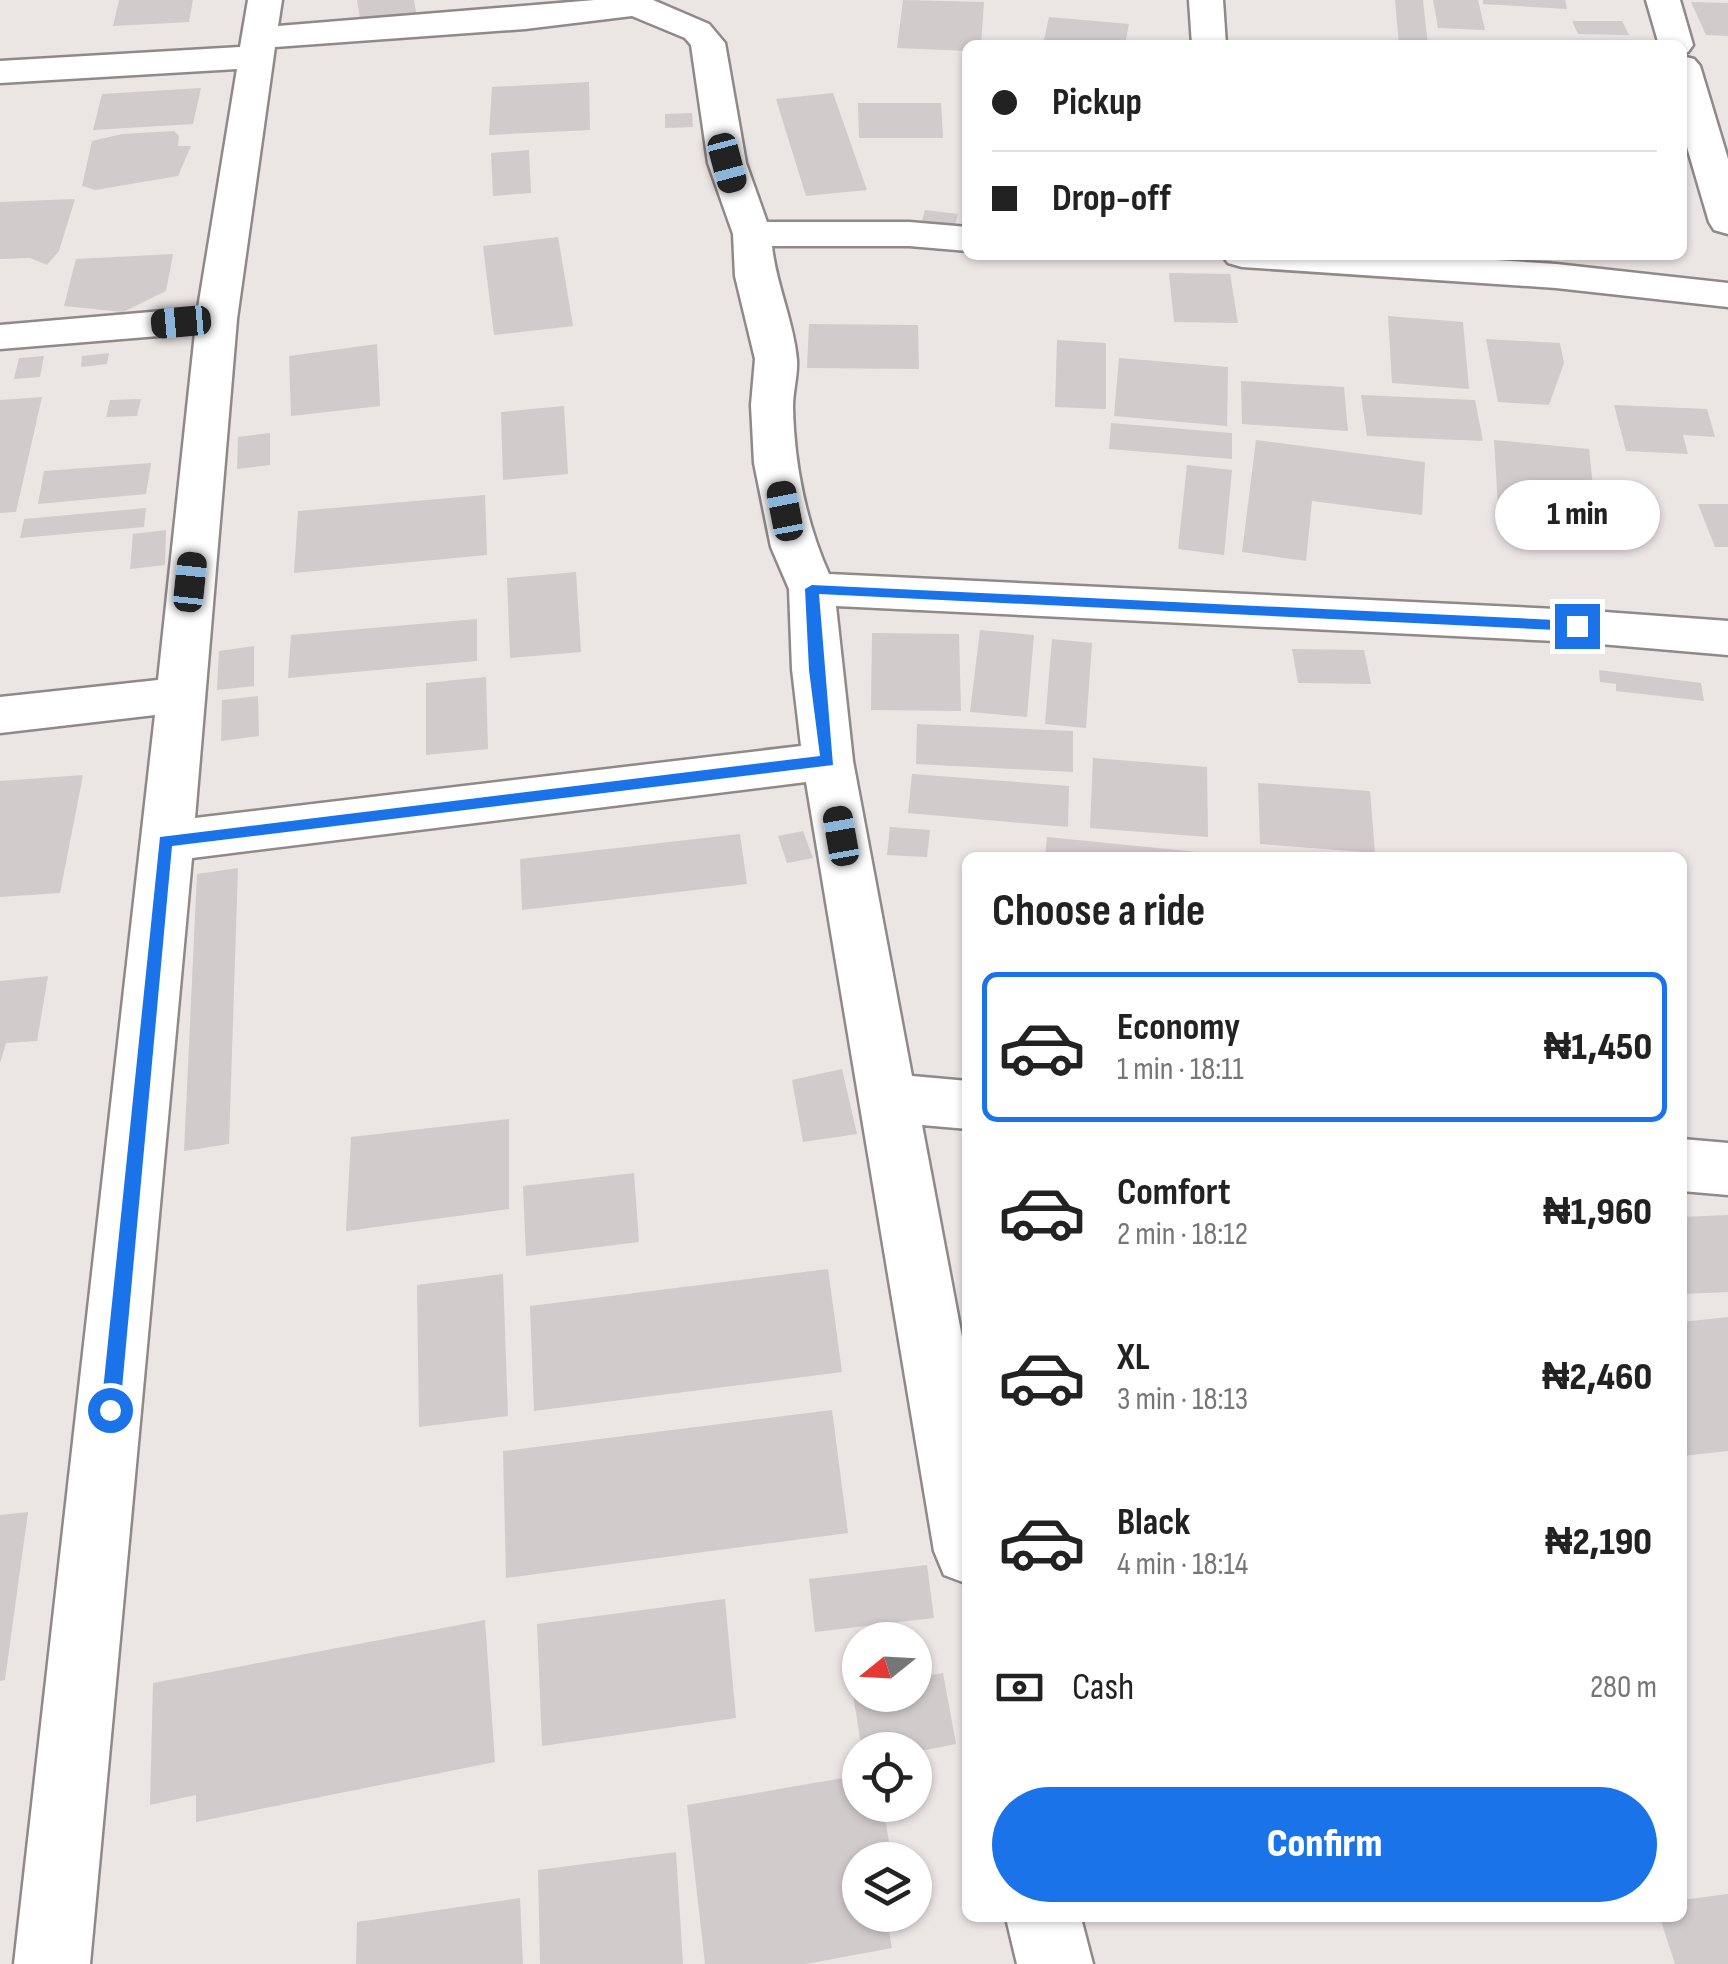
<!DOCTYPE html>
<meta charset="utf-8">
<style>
:root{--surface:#fff;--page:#f2f2f2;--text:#222;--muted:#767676;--line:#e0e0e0;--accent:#1a73e8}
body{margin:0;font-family:"Sofia Sans Condensed",sans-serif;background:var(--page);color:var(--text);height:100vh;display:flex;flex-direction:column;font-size:38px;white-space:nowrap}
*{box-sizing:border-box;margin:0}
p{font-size:32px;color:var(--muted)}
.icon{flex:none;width:55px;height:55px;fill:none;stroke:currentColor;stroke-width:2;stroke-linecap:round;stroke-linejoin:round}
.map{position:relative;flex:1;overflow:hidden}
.side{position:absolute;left:962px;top:852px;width:725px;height:1070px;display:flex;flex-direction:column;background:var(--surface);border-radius:15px;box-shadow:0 2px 8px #0004}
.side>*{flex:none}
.banner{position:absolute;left:962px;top:40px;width:725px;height:220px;border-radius:15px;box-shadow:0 2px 8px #0004;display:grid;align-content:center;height:220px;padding:0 30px;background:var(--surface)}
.needle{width:65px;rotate:252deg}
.controls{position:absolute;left:842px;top:1622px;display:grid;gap:20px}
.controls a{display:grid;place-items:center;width:90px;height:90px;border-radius:50%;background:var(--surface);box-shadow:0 2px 8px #0004;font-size:50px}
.end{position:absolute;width:45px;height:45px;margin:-22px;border:12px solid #1a73e8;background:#fff;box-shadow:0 0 0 5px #fff}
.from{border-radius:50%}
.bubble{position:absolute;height:70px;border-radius:35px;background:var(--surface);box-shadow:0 2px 8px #0004;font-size:32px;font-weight:800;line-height:70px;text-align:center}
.car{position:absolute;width:30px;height:60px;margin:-30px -15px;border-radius:12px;box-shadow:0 0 8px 2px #0007;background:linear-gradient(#222 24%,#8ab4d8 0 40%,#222 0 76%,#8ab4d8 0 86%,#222 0)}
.banner b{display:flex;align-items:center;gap:35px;height:95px;font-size:38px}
.banner b+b{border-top:2px solid var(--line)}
.banner i{width:25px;height:25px;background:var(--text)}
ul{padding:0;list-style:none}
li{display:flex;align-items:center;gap:30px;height:150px;margin:0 20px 15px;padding:0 10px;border:5px solid transparent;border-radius:15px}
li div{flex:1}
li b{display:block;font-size:38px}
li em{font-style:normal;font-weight:800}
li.active{border-color:var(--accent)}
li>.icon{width:90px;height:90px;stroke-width:1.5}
h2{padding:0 30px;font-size:45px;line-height:120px}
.pay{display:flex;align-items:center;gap:25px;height:110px;padding:0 30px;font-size:38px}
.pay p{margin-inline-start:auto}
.primary-button{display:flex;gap:20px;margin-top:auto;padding:20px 30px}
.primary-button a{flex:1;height:115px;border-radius:60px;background:var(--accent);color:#fff;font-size:40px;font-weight:800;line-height:115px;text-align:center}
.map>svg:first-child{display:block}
</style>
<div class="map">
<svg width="1728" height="1964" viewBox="0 0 1728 1964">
<rect width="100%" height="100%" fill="#ebe5e4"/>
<!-- building -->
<g fill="#d1cbcc">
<path d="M119 0H193L189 22 113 26Z"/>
<path d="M357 0H414L417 17 361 24Z"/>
<path d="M903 0 984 2 981 45H968V51L897 48Z"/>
<path d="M1395 0H1423L1428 45H1399Z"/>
<path d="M1433 0H1478L1485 30 1438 28Z"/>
<path d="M1483 0H1565L1567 9 1483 4Z"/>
<path d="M1691 2 1728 3V36L1706 35Z"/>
<path d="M1049 17 1129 24 1125 45H1043Z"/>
<path d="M1572 21H1622L1629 35 1578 34Z"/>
<path d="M589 82 590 130 489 135 492 87Z"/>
<path d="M201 88 193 124 93 130 102 94Z"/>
<path d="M833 93 867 190 806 196 776 99Z"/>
<path d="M858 103H941L943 138H859Z"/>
<path d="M692 113 693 127 665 128V114Z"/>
<path d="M174 131 179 136 178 146H191L178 176 95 190 82 186 92 141 122 134Z"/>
<path d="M529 150 531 193 493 196 491 153Z"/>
<path d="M75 199 59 251 47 265 30 258 0 259V202Z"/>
<path d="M925 210 958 214 953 232 920 228Z"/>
<path d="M558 237 573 326 494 335 483 246Z"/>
<path d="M173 254 166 291 123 312 64 306 76 259Z"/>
<path d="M1464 255H1551L1553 268 1465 262Z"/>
<path d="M1169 273 1230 274 1238 323 1174 322Z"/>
<path d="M1388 316 1463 322 1469 389 1392 383Z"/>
<path d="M809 324 918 325 919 369 807 368Z"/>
<path d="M1486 339 1560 343 1564 363 1549 405 1498 402Z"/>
<path d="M1057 340 1106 343V409L1055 407Z"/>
<path d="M377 344 380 406 291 416 289 356Z"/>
<path d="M109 353 107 364 81 367 82 356Z"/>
<path d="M44 356 40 377 14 379 19 358Z"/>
<path d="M1119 358 1228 367 1227 426 1114 416Z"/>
<path d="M1241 381 1344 387 1348 431 1242 424Z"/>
<path d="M1361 395 1475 400 1483 441 1367 436Z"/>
<path d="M42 397 16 512 0 513V400Z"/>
<path d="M141 399 137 416 106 417 110 400Z"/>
<path d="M1614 405 1707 409 1715 437 1683 435 1688 454 1626 451Z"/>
<path d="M564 406 568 474 503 480 501 412Z"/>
<path d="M1111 423 1232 433V459L1109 449Z"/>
<path d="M270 433V465L237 469 238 437Z"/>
<path d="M1256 440 1425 462 1422 515 1312 501 1306 561 1242 552Z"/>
<path d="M1494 440 1589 449 1595 505 1585 515 1498 506Z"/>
<path d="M151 463 146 494 38 504 44 471Z"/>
<path d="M1187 465 1232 470 1224 555 1178 549Z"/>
<path d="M485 495 487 555 294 573 298 511Z"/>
<path d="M1698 504H1728V547H1715Z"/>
<path d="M146 508 144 527 20 538 24 519Z"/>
<path d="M166 530 165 565 130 569 133 534Z"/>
<path d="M576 572 581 652 510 658 507 578Z"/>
<path d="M477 619V661L288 678 291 635Z"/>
<path d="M980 630 1034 635 1027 717 970 712Z"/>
<path d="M872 633 959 634 961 711 871 710Z"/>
<path d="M1052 639 1092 643 1086 728 1045 724Z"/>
<path d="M254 646V686L217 690 219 651Z"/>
<path d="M1292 649 1364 650 1371 684 1298 683Z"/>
<path d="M1599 670 1701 683 1704 701 1616 691V684L1600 682Z"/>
<path d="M486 677 488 749 426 755V683Z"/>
<path d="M258 696 259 736 221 741 222 700Z"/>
<path d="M917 724 1073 731V772L916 764Z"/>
<path d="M1093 758 1207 767 1208 837 1090 828Z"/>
<path d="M912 774 1069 786 1068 827 908 813Z"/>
<path d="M83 775 60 893 0 897V781Z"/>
<path d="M1258 783 1370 791 1375 853 1260 844Z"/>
<path d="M890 827 930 830 927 857 887 855Z"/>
<path d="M803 831 813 858 787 863 778 836Z"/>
<path d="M740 834 747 884 522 910 520 859Z"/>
<path d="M1047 837 1197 852V858H1045Z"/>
<path d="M238 868 229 1144 184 1151 197 874Z"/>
<path d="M48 976 37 1041 6 1043 0 1063V981Z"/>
<path d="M842 1069 857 1134 803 1142 792 1080Z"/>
<path d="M509 1119V1209L346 1231 351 1137Z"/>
<path d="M634 1173 639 1242 526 1256 523 1186Z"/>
<path d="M1728 1215V1292L1682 1294V1217Z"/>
<path d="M828 1269 842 1372 534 1411 530 1306Z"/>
<path d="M503 1274 508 1416 419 1427 417 1285Z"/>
<path d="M1728 1317V1451L1682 1456V1322Z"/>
<path d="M832 1410 848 1533 506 1578 503 1451Z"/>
<path d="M28 1512 5 1680 0 1681V1515Z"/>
<path d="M927 1565 934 1618 815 1632 809 1579Z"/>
<path d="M725 1599 736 1718 542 1746 537 1624Z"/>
<path d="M485 1620 495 1762 196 1822V1795L150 1805 153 1683Z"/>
<path d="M943 1673 956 1744 915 1752 862 1750 852 1689 860 1688V1695H915V1678Z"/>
<path d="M860 1775V1805H883L892 1860H860V1915H886L892 1948 806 1964H705L687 1805Z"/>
<path d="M676 1852 683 1964H540L538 1870Z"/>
<path d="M1728 1894V1964H1675L1660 1918H1682V1900Z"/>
<path d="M520 1898 523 1964H356L357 1922Z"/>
</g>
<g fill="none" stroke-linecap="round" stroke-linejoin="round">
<!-- street casing -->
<g stroke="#8f8988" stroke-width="5">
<g id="street">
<path d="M248 0H282L278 26 595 0H653L709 24 725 43 746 163 767 222H909L968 227V251L909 246H772C776 285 794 322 797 360 798 375 793 391 793 407 794 463 806 523 829 574L1577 610 1728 621V655L1577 642 836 606 853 761 912 1076 968 1081V1129L922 1125 968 1369V1584L944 1575 934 1551 806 782 192 858 90 1964H14L155 715 0 733V697L158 680 195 333 0 349V325L198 308 237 69 0 83V61L240 47ZM632 16 685 38 691 45 708 163 733 234 735 276 755 359 751 405 754 463 771 547 789 589 792 669 801 746 195 818 237 319 275 47 525 29Z"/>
<path d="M1189 0H1223L1226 45H1192Z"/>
<path d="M1646 0H1680L1693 45 1688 52 1682 54V45H1659Z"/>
<path d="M1682 56 1694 59 1700 66 1728 159V234L1714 230 1709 222 1682 130Z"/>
<path d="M1222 255H1420L1556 264 1728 283V307L1556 288 1242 267 1228 263Z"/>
<path d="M1682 1139 1728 1143V1195L1682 1191Z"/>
<path d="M1006 1918H1081L1093 1964H1017Z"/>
</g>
</g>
<!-- street -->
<use href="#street" fill="#fff" fill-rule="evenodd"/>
</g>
<!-- route -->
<path fill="#1a73e8" d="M812 585 1577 621 1584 626 1577 631 819 594 833 765 172 846 120 1410 117 1417H104L101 1410 160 837 820 756 809 670 805 589Z"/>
</svg>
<div class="controls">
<a><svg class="needle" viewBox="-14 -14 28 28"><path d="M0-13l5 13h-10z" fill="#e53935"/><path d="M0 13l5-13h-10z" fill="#767676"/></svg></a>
<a><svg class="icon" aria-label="locate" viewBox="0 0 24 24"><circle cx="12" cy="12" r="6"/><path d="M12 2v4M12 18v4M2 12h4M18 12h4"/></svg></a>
<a><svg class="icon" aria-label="layers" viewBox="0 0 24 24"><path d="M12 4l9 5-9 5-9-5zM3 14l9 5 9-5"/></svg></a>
</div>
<i class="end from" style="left:110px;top:1410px"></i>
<i class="end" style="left:1577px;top:626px"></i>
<div class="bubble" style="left:1495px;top:480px;width:165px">1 min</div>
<i class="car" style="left:727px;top:163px;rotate:165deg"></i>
<i class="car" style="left:181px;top:322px;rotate:265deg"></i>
<i class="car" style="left:785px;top:511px;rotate:349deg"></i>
<i class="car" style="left:190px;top:582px;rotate:6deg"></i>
<i class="car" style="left:841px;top:836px;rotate:350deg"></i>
<div class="banner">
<b><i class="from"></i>Pickup</b>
<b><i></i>Drop-off</b>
</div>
<section class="side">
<h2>Choose a ride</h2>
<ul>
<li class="active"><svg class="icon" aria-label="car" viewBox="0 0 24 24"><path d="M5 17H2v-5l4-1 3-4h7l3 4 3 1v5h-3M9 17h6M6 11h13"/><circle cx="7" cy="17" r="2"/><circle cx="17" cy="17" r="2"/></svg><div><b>Economy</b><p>1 min · 18:11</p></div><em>₦1,450</em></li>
<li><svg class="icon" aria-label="car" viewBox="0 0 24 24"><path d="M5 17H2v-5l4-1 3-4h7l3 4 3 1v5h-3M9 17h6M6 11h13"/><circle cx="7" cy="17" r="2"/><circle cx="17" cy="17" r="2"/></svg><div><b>Comfort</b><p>2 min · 18:12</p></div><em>₦1,960</em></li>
<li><svg class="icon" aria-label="car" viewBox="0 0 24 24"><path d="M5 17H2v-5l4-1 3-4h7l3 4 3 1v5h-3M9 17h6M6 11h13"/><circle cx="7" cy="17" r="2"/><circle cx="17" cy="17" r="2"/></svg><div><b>XL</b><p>3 min · 18:13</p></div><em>₦2,460</em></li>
<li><svg class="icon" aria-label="car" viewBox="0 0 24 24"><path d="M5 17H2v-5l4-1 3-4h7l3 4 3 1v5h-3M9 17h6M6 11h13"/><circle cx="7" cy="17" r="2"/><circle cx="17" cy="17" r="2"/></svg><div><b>Black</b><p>4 min · 18:14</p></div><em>₦2,190</em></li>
</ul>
<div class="pay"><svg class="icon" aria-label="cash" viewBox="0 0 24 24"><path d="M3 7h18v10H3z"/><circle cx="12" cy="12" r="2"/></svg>Cash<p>280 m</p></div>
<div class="primary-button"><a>Confirm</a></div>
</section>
</div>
